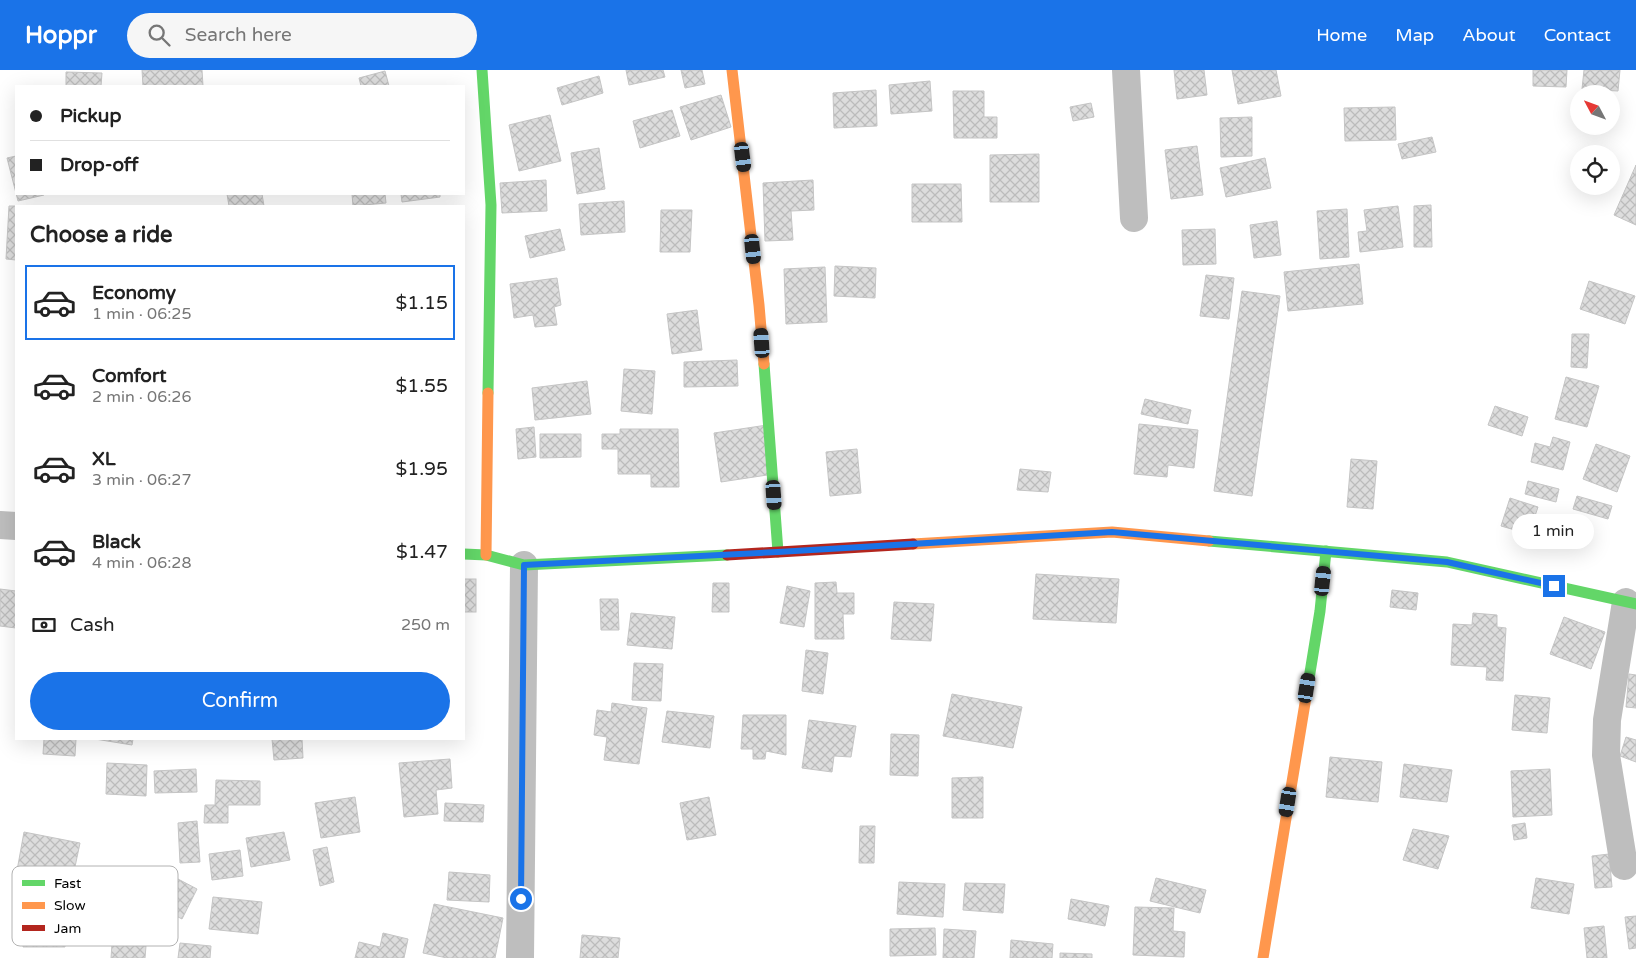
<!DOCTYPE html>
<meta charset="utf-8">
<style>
:root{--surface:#fff;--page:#f6f6f6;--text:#222;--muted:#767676;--line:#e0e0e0;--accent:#1a73e8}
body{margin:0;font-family:"Varela Round",sans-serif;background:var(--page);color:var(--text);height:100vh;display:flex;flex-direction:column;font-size:19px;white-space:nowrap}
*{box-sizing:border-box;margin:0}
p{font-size:16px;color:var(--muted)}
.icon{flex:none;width:28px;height:28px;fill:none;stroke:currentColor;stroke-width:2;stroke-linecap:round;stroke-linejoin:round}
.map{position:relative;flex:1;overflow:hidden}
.panel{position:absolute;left:15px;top:135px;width:450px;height:535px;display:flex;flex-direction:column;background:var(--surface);border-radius:0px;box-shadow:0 5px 20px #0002}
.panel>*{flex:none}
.hud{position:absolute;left:15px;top:15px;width:450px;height:110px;border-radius:0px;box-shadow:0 5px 20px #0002;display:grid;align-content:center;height:110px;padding:0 15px;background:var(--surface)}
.needle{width:32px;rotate:311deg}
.tools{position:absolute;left:1570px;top:15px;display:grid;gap:10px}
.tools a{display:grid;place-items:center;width:50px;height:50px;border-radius:50%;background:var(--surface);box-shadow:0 5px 20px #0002;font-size:25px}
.end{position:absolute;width:22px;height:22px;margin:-11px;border:6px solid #1a73e8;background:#fff;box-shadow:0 0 0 2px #fff}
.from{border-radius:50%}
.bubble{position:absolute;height:35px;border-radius:18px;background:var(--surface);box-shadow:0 5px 20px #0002;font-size:16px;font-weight:600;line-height:35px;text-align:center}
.car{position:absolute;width:15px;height:30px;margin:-15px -8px;border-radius:6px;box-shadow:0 0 4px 1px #0007;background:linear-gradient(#222 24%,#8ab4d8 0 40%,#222 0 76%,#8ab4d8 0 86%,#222 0)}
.hud b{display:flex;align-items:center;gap:18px;height:48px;font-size:19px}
.hud b+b{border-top:1px solid var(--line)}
.hud i{width:12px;height:12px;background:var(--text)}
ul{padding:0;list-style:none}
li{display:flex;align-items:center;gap:15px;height:75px;margin:0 10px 8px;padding:0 5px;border:2px solid transparent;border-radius:0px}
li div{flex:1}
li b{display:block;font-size:19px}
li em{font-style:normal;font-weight:600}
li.current{border-color:var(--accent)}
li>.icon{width:45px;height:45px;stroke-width:1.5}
h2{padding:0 15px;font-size:22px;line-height:60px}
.pay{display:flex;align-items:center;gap:12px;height:55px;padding:0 15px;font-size:19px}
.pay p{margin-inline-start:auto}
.cta{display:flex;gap:10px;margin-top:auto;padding:10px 15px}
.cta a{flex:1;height:58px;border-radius:30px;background:var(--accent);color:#fff;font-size:20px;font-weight:600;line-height:58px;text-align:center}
header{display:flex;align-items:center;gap:30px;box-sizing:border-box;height:70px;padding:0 25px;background:var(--accent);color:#fff}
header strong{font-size:24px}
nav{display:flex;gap:28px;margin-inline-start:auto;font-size:18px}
.search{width:350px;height:45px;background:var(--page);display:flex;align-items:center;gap:12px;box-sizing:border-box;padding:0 18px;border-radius:28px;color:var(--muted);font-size:19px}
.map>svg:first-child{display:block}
</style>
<header>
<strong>Hoppr</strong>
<div class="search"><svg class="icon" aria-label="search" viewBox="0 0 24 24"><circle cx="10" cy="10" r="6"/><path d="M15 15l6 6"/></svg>Search here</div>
<nav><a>Home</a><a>Map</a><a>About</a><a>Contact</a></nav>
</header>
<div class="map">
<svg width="1636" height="888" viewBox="0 0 1636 888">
<defs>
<pattern id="building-cross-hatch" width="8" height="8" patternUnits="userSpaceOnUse" patternTransform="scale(1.25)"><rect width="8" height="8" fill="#ddd"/><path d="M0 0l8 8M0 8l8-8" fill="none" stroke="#bcbcbc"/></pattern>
</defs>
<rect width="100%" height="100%" fill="#fff"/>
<!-- building -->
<g fill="url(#building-cross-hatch)" stroke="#c5c5c5">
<path d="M142 0H202L203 16H143Z"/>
<path d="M626 0H663L665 7 629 15Z"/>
<path d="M681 0H702L705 14 685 18Z"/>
<path d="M1174 0H1204L1207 25 1177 29Z"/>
<path d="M1232 0H1276L1281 26 1238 34Z"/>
<path d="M1533 0H1567L1566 17 1533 16Z"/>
<path d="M1584 0H1620L1618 21 1582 19Z"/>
<path d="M385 1 389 16H361L359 8Z"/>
<path d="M66 2 102 3 101 16H66Z"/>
<path d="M599 6 603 23 562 35 557 18Z"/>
<path d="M930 11 932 41 891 44 889 15Z"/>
<path d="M876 20 877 56 834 58 833 23Z"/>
<path d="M953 21H984V47H997V68H954Z"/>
<path d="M721 25 731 57 691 70 680 37Z"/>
<path d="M1091 33 1094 47 1073 51 1070 37Z"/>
<path d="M1395 37 1396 70 1345 71 1344 38Z"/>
<path d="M672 40 680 66 640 78 633 51Z"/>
<path d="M550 45 561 91 519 101 509 55Z"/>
<path d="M1252 47V86L1221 87 1220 48Z"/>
<path d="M1432 67 1436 82 1402 89 1398 74Z"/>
<path d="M1197 76 1203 125 1171 129 1165 80Z"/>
<path d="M599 78 605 119 577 124 571 83Z"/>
<path d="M1039 84V132H990V85Z"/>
<path d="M16 86V124H44V125L18 131 7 88Z"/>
<path d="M1265 88 1271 118 1226 127 1220 98Z"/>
<path d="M1636 95V155L1614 145Z"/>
<path d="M546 110 547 141 502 143 500 113Z"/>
<path d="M813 110 814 140 791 141 793 170 765 171 763 113Z"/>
<path d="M912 114H961L962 152H912Z"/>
<path d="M227 124H262L264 136H229Z"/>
<path d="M352 124H385L386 133 353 136Z"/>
<path d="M401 124H440V127L402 132Z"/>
<path d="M624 131 625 162 581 165 579 134Z"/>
<path d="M1431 135 1432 177H1414V136Z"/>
<path d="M9 136H16V190L6 189Z"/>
<path d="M1398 136 1403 177 1360 182 1358 162 1367 161 1364 140Z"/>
<path d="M1347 139 1349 187 1320 189 1317 141Z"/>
<path d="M661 140H692L690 182H660Z"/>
<path d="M1277 151 1281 185 1254 188 1250 155Z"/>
<path d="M560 159 565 180 530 188 525 166Z"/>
<path d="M1215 159 1216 194 1183 195 1182 160Z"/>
<path d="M1359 194 1363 234 1288 241 1284 202Z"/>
<path d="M835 196 876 198 875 228 834 226Z"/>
<path d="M825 197 827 252 786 254 784 199Z"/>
<path d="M1206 205 1234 208 1229 249 1200 246Z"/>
<path d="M557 208 561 235 554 237 557 255 535 257 533 245 514 248 510 214Z"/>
<path d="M1589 211 1635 226 1625 254 1580 239Z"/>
<path d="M1242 221 1280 226 1252 426 1214 421Z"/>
<path d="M697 240 702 280 672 284 667 244Z"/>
<path d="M1572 264H1589L1587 298 1571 297Z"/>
<path d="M737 290 738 316 684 317V292Z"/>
<path d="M624 299 655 301 652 344 621 341Z"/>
<path d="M1566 307 1599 316 1587 357 1555 349Z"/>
<path d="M587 311 591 344 535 350 532 318Z"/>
<path d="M1145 329 1191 340 1188 354 1141 344Z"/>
<path d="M1495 336 1528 347 1522 366 1488 355Z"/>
<path d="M1139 354 1198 360 1194 398 1168 395 1167 407 1134 404Z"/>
<path d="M767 355 774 404 721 412 714 363Z"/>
<path d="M534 357 536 387 518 389 516 359Z"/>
<path d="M620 359H678L679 417H651V404H618V379H602V364H620Z"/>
<path d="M540 364H581V387L540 388Z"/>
<path d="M1553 367 1570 372 1563 400 1531 392 1535 373 1550 377Z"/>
<path d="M1596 374 1630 386 1617 422 1583 409Z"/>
<path d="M857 379 861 423 830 426 826 382Z"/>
<path d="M1351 389 1377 391 1373 439 1347 437Z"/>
<path d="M1020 399 1051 402 1048 422 1017 420Z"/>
<path d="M1528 411 1559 419 1556 432 1525 424Z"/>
<path d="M1577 426 1612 436 1608 449 1573 439Z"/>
<path d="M1510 428 1538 437 1529 464 1501 456Z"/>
<path d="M1036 504 1119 509 1116 553 1033 549Z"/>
<rect x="464" y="509" width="12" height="33"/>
<path d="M836 512 837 523H854V544H843L844 569H815V513Z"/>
<path d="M713 513H729V542H712Z"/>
<path d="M787 516 810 521 804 557 780 553Z"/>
<path d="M0 519 16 521V558L0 556Z"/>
<path d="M1392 520 1418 523 1416 540 1390 537Z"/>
<path d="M600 529H618L619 560H601Z"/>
<path d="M894 532 934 534 931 571 891 569Z"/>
<path d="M631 543 675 547 672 579 627 575Z"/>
<path d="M1473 543 1497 545V557L1506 558 1503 611 1486 610 1487 597 1451 595 1453 554 1472 555Z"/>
<path d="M1564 547 1605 562 1591 599 1550 584Z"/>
<path d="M806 580 828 583 823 624 802 621Z"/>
<path d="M634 593 663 594 661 631 632 630Z"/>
<path d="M1629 604 1636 605V638L1626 637Z"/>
<path d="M952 624 1022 637 1013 678 943 666Z"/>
<path d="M1515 625 1550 628 1547 663 1512 660Z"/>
<path d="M612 633 647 638 639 694 604 690 607 667 594 665 597 640 611 642Z"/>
<path d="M667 641 714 646 710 678 662 672Z"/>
<path d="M743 645H786V685L766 681 765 689H753V679H741Z"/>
<path d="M809 650 856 656 851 687 834 686 832 702 802 698Z"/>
<path d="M891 664 919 665 918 706 890 705Z"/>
<path d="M1626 667 1636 670V692L1620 686Z"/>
<path d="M44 669H76L75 686 43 684Z"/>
<path d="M95 669H133L132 675Z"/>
<path d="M272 669H302L303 688 274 690Z"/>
<path d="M1330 687 1382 692 1378 732 1326 727Z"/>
<path d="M450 689 452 718 436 720 438 744 404 747 399 693Z"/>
<path d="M107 693 147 695 146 726 106 724Z"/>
<path d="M1404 694 1452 700 1447 732 1400 727Z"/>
<path d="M196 699 197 722 155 723 154 701Z"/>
<path d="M1550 699 1552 745 1513 747 1511 701Z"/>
<path d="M983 707V748H952V708Z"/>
<path d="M216 710 260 711V735H228V753H204L205 735H215Z"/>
<path d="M355 727 360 762 321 768 315 733Z"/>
<path d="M709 727 716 765 687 770 680 733Z"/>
<path d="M445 733 484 735 483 752 444 751Z"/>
<path d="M197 751 200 792 180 793 178 753Z"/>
<path d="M1525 753 1527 768 1514 770 1512 755Z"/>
<path d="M860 756H875L874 793H859Z"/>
<path d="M1413 759 1449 766 1438 799 1403 790Z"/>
<path d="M24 762 80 773 71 816 16 806Z"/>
<path d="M284 762 290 790 251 797 246 768Z"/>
<path d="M327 777 334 812 320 816 313 780Z"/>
<path d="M240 780 243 806 212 810 209 784Z"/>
<path d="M1609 784 1612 817 1595 818 1592 786Z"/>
<path d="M449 802 490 805 489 832 447 830Z"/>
<path d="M1156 808 1206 820 1200 843 1150 831Z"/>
<path d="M1536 808 1574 814 1569 844 1531 838Z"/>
<path d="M178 809 197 819 182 849 163 839Z"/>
<path d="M899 812 945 814 943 847 897 844Z"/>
<path d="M965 813 1005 814 1003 843 963 840Z"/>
<path d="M213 827 262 832 258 864 209 859Z"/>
<path d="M25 829H65V877H23Z"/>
<path d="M1071 829 1109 836 1105 856 1068 849Z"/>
<path d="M434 834 503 848 495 888H447L423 883Z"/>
<path d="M1135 837 1174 838 1173 861 1185 862 1184 887 1133 885Z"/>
<path d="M1636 846V878L1629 879 1625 847Z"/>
<path d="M1604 856 1607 888H1587L1584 858Z"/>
<path d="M935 858 936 885 890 886V859Z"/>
<path d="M944 859 976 861 974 888H943Z"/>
<path d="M383 863 408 869 404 888H355L359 872 380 877Z"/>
<path d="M582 865 620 868 618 888H580Z"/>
<path d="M1011 870 1053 874 1052 888H1010Z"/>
<path d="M180 873 211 876 210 888H178Z"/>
<path d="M112 874 146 876 145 888H111Z"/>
<path d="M1060 883 1092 884V888H1060Z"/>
</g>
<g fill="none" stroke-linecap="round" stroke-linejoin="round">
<!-- street -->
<g stroke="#bebebe" stroke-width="28">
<path d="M1126 0 1134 148"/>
<path d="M0 455 16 456"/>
<path d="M1624 796 1606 685 1607 650 1626 532"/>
<path d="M520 888 524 495"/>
</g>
<!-- fast -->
<g stroke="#63d668" stroke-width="11">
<path d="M482 0 491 135 488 323"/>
<path d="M764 294 778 482"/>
<path d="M1209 471 1447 492 1636 534"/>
<path d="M464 484 486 485 524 495 727 485"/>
<path d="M1307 621 1320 541 1326 481"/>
</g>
<!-- slow -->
<g stroke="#ff974d" stroke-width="11">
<path d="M732 0 759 235 764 294"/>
<path d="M913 474 1112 462 1209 471"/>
<path d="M486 485 488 323"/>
<path d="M1263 888 1307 621"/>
</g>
<!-- jam -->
<path stroke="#b3261e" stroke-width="11" d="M727 485 913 474"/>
</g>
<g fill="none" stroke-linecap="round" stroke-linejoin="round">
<!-- route -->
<path stroke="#1a73e8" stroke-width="6" d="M521 829 524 495 778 482 1112 462 1447 492 1554 516"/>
</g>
<!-- legend -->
<rect x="12" y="796" width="166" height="80" rx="8" fill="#fff" stroke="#b2b2b2" stroke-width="1"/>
<rect x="22" y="810" width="23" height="6" fill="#63d668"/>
<rect x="22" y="832" width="23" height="7" fill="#ff974d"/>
<rect x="22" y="855" width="23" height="6" fill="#b3261e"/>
<g font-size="14" fill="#000">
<text x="54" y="818">Fast</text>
<text x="54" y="840">Slow</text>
<text x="54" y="863">Jam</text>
</g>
</svg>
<div class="tools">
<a><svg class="needle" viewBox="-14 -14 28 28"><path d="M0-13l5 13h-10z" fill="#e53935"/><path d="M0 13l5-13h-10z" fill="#767676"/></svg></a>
<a><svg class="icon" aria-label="locate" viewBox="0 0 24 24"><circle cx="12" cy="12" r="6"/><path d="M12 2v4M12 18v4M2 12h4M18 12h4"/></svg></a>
</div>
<i class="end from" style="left:521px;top:829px"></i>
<i class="end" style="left:1554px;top:516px"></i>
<div class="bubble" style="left:1512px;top:444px;width:82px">1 min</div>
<i class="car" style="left:743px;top:87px;rotate:173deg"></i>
<i class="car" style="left:753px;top:179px;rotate:174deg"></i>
<i class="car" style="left:762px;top:273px;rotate:356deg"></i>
<i class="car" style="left:774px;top:425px;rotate:176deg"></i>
<i class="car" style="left:1323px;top:511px;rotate:6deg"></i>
<i class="car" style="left:1307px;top:618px;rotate:9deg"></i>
<i class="car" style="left:1288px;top:732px;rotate:189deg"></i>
<div class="hud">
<b><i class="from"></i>Pickup</b>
<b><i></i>Drop-off</b>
</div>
<section class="panel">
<h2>Choose a ride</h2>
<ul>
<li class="current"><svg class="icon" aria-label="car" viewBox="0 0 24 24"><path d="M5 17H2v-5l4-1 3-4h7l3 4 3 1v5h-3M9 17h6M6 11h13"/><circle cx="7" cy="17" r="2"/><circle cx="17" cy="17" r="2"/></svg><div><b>Economy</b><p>1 min · 06:25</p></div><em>$1.15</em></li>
<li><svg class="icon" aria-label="car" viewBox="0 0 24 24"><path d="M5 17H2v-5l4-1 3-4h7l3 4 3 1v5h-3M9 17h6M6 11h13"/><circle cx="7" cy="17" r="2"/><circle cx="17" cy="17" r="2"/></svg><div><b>Comfort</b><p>2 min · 06:26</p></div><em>$1.55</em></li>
<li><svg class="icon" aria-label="car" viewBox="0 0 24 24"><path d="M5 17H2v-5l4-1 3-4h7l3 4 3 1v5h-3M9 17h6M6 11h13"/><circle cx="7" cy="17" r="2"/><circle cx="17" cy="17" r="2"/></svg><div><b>XL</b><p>3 min · 06:27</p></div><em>$1.95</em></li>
<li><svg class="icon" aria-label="car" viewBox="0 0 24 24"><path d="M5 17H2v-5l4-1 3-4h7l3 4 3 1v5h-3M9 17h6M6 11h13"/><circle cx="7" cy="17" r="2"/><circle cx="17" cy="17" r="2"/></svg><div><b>Black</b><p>4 min · 06:28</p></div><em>$1.47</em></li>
</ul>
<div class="pay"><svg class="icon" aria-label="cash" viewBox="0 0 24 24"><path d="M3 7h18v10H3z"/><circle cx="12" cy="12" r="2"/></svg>Cash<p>250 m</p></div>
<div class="cta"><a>Confirm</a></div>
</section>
</div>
